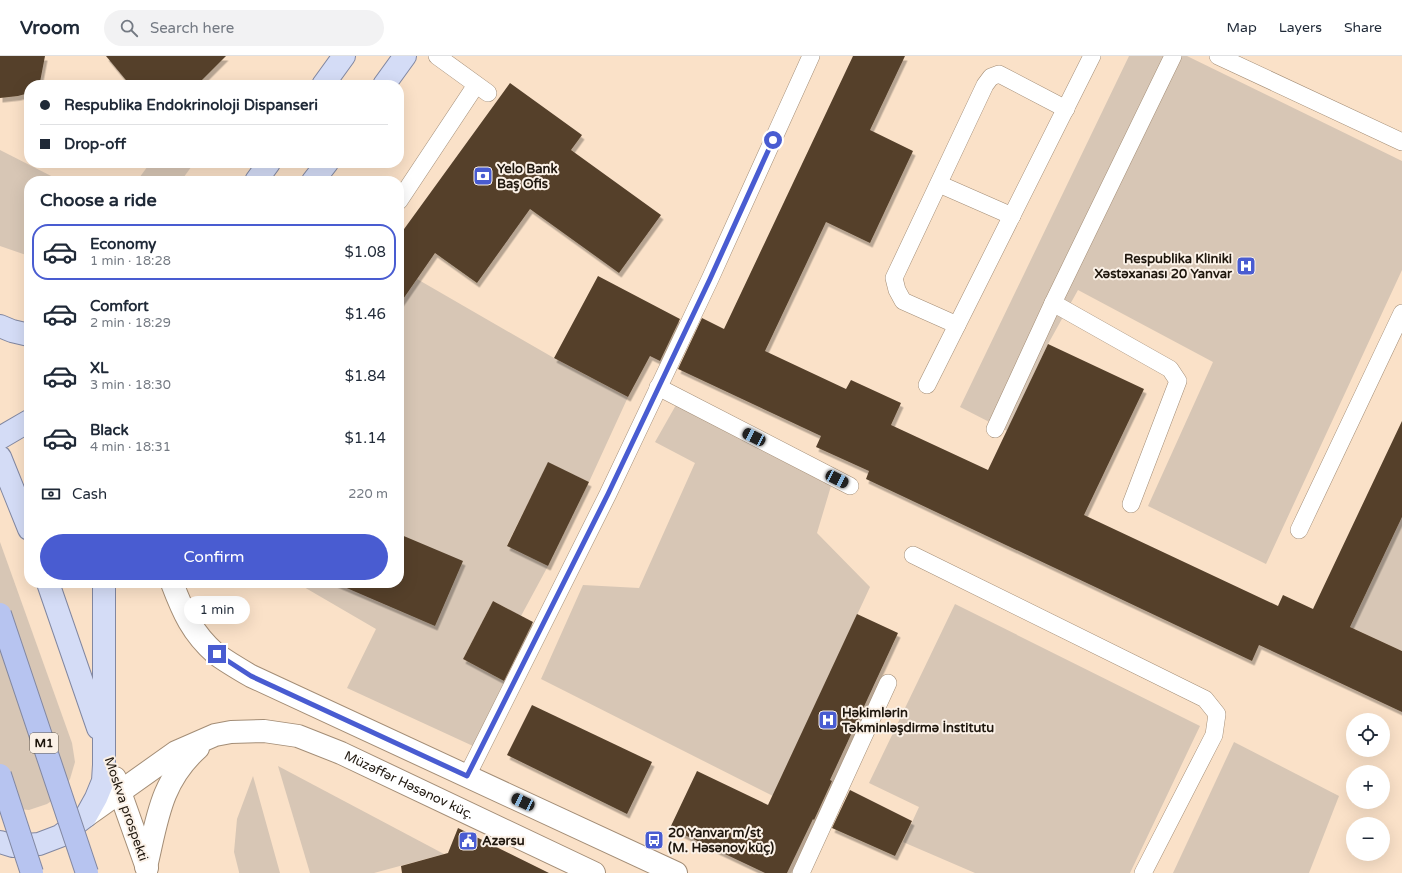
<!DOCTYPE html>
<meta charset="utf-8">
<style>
:root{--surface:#fff;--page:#f2f2f3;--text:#1f2937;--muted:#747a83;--line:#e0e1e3;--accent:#495cd1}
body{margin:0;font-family:"Varela Round",sans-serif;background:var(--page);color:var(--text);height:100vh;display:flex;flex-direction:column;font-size:15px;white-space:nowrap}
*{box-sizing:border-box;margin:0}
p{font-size:13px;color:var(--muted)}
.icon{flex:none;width:22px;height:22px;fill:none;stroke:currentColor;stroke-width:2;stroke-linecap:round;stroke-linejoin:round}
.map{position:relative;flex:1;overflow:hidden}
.sheet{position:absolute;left:24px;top:120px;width:380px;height:412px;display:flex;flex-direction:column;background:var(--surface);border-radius:16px;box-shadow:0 4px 16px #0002}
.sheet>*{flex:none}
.banner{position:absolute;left:24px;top:24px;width:380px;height:88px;border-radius:16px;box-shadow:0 4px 16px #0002;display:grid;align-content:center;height:88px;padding:0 16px;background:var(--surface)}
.fabs{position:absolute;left:1346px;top:657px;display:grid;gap:8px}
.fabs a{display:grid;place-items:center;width:44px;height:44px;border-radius:50%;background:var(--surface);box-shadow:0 4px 16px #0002;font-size:20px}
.end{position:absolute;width:18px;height:18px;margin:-9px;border:5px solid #495cd1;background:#fff;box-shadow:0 0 0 2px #fff}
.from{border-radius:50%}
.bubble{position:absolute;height:28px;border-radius:14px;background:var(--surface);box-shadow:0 4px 16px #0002;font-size:13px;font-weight:600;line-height:28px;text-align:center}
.car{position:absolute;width:12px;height:24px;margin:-12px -6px;border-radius:5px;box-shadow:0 0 3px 1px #0007;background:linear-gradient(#222 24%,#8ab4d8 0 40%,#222 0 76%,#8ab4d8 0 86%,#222 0)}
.banner b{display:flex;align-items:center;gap:14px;height:38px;font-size:15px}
.banner b+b{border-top:1px solid var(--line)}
.banner i{width:10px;height:10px;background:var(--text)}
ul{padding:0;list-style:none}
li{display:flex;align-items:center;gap:12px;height:56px;margin:0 8px 6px;padding:0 8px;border:2px solid transparent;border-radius:16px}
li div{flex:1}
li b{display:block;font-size:15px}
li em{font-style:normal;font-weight:600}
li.current{border-color:var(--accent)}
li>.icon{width:36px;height:36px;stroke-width:1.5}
h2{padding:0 16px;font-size:18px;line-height:48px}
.pay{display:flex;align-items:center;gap:10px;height:44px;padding:0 16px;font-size:15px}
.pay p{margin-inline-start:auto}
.primary-button{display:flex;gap:8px;margin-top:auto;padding:8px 16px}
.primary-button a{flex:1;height:46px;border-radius:24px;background:var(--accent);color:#fff;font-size:16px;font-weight:600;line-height:46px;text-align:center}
header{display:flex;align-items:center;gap:24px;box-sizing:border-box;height:56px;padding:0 20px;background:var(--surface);border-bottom:1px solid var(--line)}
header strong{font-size:19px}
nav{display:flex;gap:22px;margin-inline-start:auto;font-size:14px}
.search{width:280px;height:36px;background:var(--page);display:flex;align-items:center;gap:10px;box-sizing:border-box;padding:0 14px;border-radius:22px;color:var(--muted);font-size:15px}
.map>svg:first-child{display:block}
</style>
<header>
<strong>Vroom</strong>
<div class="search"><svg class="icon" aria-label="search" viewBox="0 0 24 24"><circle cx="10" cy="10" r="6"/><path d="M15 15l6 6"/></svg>Search here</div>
<nav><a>Map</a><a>Layers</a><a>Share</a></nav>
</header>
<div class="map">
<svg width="1402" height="817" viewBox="0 0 1402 817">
<defs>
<filter id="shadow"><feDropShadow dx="2.5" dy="4.5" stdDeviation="0" flood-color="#0004"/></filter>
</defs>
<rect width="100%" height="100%" fill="#fae1c8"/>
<!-- green -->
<g fill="#d7c6b5">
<path d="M1129 0H1187L1402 105V214L1266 508 1148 450 1213 306 1078 234 1048 288 1007 375 960 351Z"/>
<path d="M0 94 61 125H29V200L0 190Z"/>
<path d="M150 107H194L181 125H137Z"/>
<path d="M417 223 554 302 628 341 589 426 548 407 507 489 548 510 521 560 493 545 463 603 506 626 473 690 347 632 376 573 297 527H399V249Z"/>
<path d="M676 349 831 430 817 477 870 531 773 740 541 623 583 529 639 532 695 407 655 386Z"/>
<path d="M1402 461V595L1350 571Z"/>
<path d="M0 486 72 687 75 706 70 723 57 741 47 748 29 754 8 752 0 748Z"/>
<path d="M955 548 1200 670 1130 817H975L903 786 919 751 869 727Z"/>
<path d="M1234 686 1339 740 1309 817H1173Z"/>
<path d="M278 710 444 798 374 817H310Z"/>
<path d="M253 720 280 817H239V816L234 796 237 763Z"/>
</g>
<!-- building -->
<g fill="#55412c" filter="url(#shadow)">
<path d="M0 0H45L40 26 37 29H29V37L18 40 0 42Z"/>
<path d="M106 0H226L197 29H130Z"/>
<path d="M853 0H905L870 74 913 95 870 187 826 166 765 295 846 333 851 324 901 347 891 369 988 414 1048 288 1144 333 1084 459 1278 550 1283 539 1313 553 1402 365V461L1350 571 1402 595V656L1259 589 1252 605 866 423 869 415 816 391 821 380 678 313 702 262 724 273Z"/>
<path d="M510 27 582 79 571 94 661 159 619 217 530 153 477 227 435 197 399 249V180Z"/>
<path d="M598 220 680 263 660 305 650 300 628 341 554 302Z"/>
<path d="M548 406 589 426 548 510 507 490Z"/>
<path d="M399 478 463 505 435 570 335 527H399Z"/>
<path d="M493 545 533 566 504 625 463 603Z"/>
<path d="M857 558 898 577 830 724 832 725 814 764 813 763 787 817H765L670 772 697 715 768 749Z"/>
<path d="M532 649 652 706 627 758 507 699Z"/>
<path d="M850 734 912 765 895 800 832 772Z"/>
<path d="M458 772 549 817H402L401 810 448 797Z"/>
</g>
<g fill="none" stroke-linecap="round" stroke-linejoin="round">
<!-- lane casing -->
<g stroke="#a38d76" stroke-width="18">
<g id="lane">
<path d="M437 0 488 37"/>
<path d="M1218 0 1402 86"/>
<path d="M939 128 1012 160"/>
<path d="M399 145 476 29"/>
<path d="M1053 247 1170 313 1178 325 1131 448"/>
<path d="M957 269 903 245 897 234 894 222 985 29 991 21 999 18 1066 53"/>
<path d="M927 329 1092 0"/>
<path d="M658 331 850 430"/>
<path d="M995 373 1053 247 1173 0"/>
<path d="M1299 474 1402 257"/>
<path d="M913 499 1205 643 1217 658 1214 679 1143 817"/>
<path d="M467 720 608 438 710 223 811 0"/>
<path d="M801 817 888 627"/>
</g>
</g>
<!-- secondary casing -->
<g stroke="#a38d76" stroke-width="24">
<g id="secondary">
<path d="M172 527C183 556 192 577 216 598 227 606 239 613 251 620L676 817"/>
<path d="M115 722 147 812"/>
<path id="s1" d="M86 760 176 696 215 679 231 676 264 675 298 680 341 697 594 817"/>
<path d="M146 811C157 765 160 726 198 692"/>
</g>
</g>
<!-- primary casing -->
<g stroke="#8187a1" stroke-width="24">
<g id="primary">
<path d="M323 29 344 0"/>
<path d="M384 29 405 0"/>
<path d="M256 125 269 107"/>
<path d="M313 125 327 107"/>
<path d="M0 270 12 275 29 279"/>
<path d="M0 382 29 365"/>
<path d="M0 401 29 473"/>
<path d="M48 527 98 672"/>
<path d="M0 786 13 790 39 788 60 780 86 760 96 742 103 725 104 709V527"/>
</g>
</g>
<!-- lane -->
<use href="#lane" stroke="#fff" stroke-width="17"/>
<!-- secondary -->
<use href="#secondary" stroke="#fff" stroke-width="22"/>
<!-- primary -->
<use href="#primary" stroke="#d4dcf6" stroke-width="22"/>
<!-- highway-bridge casing -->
<g stroke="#8187a1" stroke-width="24" stroke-linecap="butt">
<g id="highway-bridge">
<path d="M0 558 87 817"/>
<path d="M0 719 32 817"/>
</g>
</g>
<!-- highway-bridge -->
<use href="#highway-bridge" stroke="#b7c4f0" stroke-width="22"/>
</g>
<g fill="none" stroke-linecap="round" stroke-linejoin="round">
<!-- route -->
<path stroke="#495cd1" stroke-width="5" d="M217 598 251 620 467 720 608 438 710 223 773 84"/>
</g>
<!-- icons -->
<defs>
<g id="bank-square" transform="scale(1)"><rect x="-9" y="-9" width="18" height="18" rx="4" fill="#495cd1" stroke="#fbf1e7"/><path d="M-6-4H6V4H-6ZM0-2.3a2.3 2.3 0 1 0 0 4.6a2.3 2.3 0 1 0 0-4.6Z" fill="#fff"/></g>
<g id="hospital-square" transform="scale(1)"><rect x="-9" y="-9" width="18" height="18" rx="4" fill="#495cd1" stroke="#fbf1e7"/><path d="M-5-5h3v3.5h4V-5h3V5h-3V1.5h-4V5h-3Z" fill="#fff"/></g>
<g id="bus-square" transform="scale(1)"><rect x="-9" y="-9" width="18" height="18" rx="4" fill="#495cd1" stroke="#fbf1e7"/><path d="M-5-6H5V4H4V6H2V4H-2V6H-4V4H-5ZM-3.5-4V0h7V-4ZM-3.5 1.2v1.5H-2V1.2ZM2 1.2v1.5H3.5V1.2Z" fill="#fff"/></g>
<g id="civic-square" transform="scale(1)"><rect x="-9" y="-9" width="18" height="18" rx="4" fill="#495cd1" stroke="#fbf1e7"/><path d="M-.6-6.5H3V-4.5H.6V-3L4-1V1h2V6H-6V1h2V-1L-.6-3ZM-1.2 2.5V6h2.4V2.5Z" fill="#fff"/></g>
</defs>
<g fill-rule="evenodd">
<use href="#bank-square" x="483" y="120"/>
<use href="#hospital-square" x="1246" y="210"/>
<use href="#hospital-square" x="828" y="664"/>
<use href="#bus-square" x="654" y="784"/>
<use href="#civic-square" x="468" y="785"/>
</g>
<g text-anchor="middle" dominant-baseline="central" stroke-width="4" stroke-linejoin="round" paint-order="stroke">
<!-- shield labels -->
<rect fill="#fbf1e7" stroke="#60584e" stroke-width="1" x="30" y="677" width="28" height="20" rx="3"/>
<g font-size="12" font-weight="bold" fill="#1e160d">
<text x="44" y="687">M1</text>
</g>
<!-- poi labels -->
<g font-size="13" font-weight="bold" fill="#1e160d" stroke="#fbf1e7" text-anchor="start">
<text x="497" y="113">Yelo Bank<tspan x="497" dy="15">Baş Ofis</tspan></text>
<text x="1232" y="203" text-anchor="end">Respublika Kliniki<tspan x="1232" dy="15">Xəstəxanası 20 Yanvar</tspan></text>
<text x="842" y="657">Həkimlərin<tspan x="842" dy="15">Təkminləşdirmə İnstitutu</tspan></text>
<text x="668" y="777">20 Yanvar m/st<tspan x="668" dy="15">(M. Həsənov küç)</tspan></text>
<text x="482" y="785">Azərsu</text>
</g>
<!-- street labels -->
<g font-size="13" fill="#1e160d" stroke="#fbf1e7">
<text stroke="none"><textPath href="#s1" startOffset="358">Müzəffər Həsənov küç.</textPath></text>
<text transform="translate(126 753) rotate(71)">Moskva prospekti</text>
</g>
</g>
</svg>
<div class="fabs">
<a><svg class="icon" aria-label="locate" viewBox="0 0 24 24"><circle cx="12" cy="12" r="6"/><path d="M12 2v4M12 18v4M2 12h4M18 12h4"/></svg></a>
<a>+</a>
<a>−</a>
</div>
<i class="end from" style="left:773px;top:84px"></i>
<i class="end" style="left:217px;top:598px"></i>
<div class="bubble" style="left:184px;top:540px;width:66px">1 min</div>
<i class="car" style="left:754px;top:381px;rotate:297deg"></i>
<i class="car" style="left:837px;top:423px;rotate:117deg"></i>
<i class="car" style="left:523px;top:746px;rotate:295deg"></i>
<div class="banner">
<b><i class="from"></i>Respublika Endokrinoloji Dispanseri</b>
<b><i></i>Drop-off</b>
</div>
<section class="sheet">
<h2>Choose a ride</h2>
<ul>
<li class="current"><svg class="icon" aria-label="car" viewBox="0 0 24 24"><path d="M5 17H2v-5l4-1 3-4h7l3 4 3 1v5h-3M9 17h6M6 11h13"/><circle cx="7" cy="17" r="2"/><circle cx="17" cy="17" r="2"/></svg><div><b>Economy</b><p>1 min · 18:28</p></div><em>$1.08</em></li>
<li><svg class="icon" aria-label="car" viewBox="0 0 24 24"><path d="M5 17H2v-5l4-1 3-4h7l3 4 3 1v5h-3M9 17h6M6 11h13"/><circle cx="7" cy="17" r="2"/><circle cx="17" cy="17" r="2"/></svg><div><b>Comfort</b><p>2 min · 18:29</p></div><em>$1.46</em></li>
<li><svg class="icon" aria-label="car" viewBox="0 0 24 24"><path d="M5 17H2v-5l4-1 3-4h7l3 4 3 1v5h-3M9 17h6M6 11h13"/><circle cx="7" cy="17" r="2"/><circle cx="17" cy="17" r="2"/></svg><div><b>XL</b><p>3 min · 18:30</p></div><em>$1.84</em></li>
<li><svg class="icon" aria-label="car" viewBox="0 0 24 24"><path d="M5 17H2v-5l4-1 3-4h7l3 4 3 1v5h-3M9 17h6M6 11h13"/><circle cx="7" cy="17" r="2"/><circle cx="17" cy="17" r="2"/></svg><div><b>Black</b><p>4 min · 18:31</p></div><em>$1.14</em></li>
</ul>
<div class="pay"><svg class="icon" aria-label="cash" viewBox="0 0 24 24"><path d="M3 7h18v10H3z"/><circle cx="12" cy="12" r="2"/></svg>Cash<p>220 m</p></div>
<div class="primary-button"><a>Confirm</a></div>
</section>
</div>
